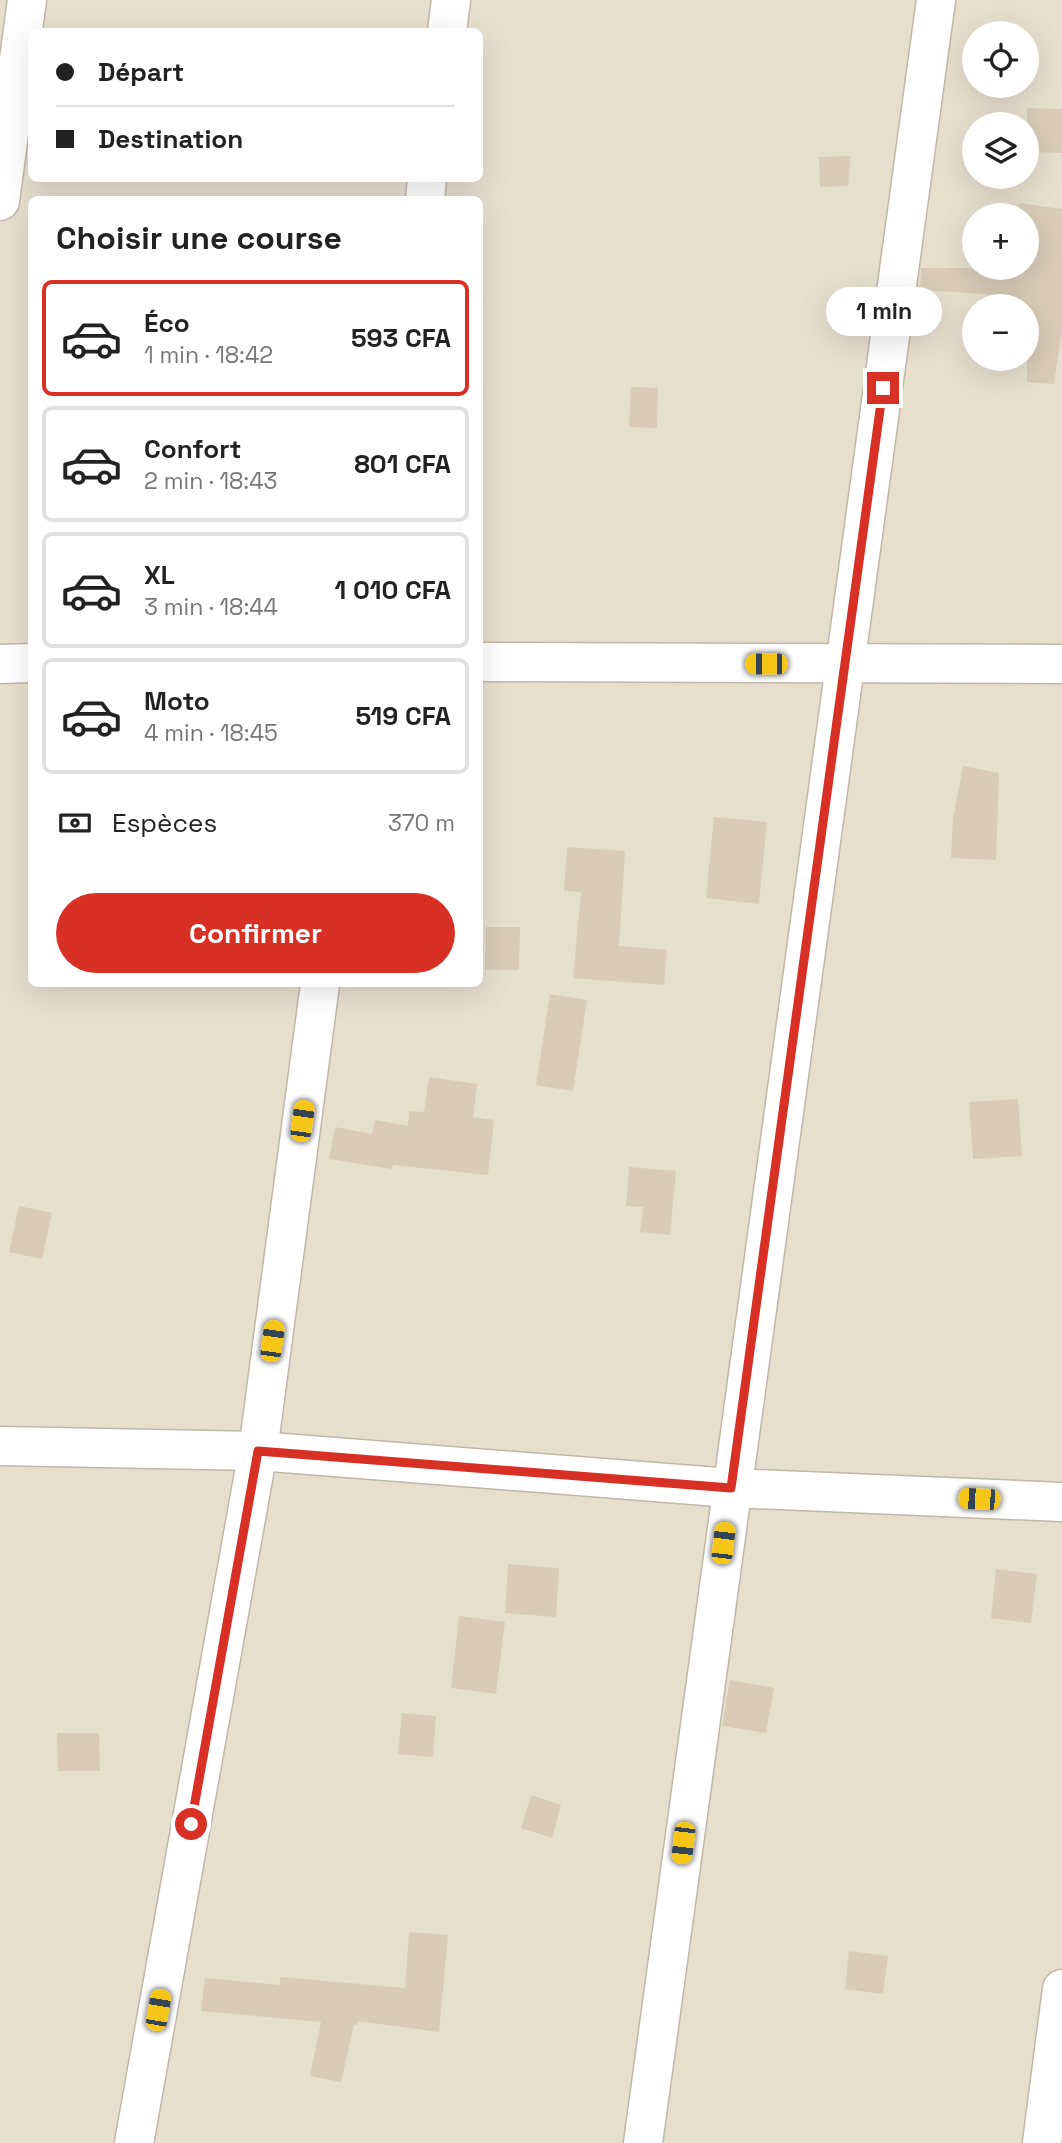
<!DOCTYPE html>
<html lang="fr">
<meta charset="utf-8">
<style>
:root{--surface:#fff;--page:#f6f6f6;--text:#222;--muted:#767676;--line:#e0e0e0;--accent:#d93025}
body{margin:0;font-family:"Space Grotesk",sans-serif;background:var(--page);color:var(--text);height:100vh;display:flex;flex-direction:column;font-size:26px;white-space:nowrap}
*{box-sizing:border-box;margin:0}
p{font-size:23px;color:var(--muted)}
.icon{flex:none;width:38px;height:38px;fill:none;stroke:currentColor;stroke-width:2;stroke-linecap:round;stroke-linejoin:round}
.map{position:relative;flex:1;overflow:hidden}
.panel{position:absolute;left:28px;top:196px;width:455px;height:791px;display:flex;flex-direction:column;background:var(--surface);border-radius:10px;box-shadow:0 7px 28px #0002}
.panel>*{flex:none}
.top-card{position:absolute;left:28px;top:28px;width:455px;height:154px;border-radius:10px;box-shadow:0 7px 28px #0002;display:grid;align-content:center;height:154px;padding:0 28px;background:var(--surface)}
.controls{position:absolute;left:962px;top:21px;display:grid;gap:14px}
.controls a{display:grid;place-items:center;width:77px;height:77px;border-radius:50%;background:var(--surface);box-shadow:0 7px 28px #0002;font-size:35px}
.end{position:absolute;width:32px;height:32px;margin:-16px;border:9px solid #d93025;background:#fff;box-shadow:0 0 0 4px #fff}
.from{border-radius:50%}
.bubble{position:absolute;height:49px;border-radius:24px;background:var(--surface);box-shadow:0 7px 28px #0002;font-size:23px;font-weight:700;line-height:49px;text-align:center}
.car{position:absolute;width:21px;height:42px;margin:-21px -10px;border-radius:9px;box-shadow:0 0 5px 2px #0007;background:linear-gradient(#f5c518 24%,#345 0 40%,#f5c518 0 76%,#345 0 86%,#f5c518 0)}
.top-card b{display:flex;align-items:center;gap:24px;height:66px;font-size:26px}
.top-card b+b{border-top:2px solid var(--line)}
.top-card i{width:18px;height:18px;background:var(--text)}
ul{padding:0;list-style:none}
li{display:flex;align-items:center;gap:21px;height:116px;margin:0 14px 10px;padding:0 14px;border:4px solid var(--line);border-radius:10px}
li div{flex:1}
li b{display:block;font-size:26px}
li em{font-style:normal;font-weight:700}
li.active{border-color:var(--accent)}
li>.icon{width:63px;height:63px;stroke-width:1.5}
h2{padding:0 28px;font-size:32px;line-height:84px}
.pay{display:flex;align-items:center;gap:18px;height:77px;padding:0 28px;font-size:26px}
.pay p{margin-inline-start:auto}
.cta{display:flex;gap:14px;margin-top:auto;padding:14px 28px}
.cta a{flex:1;height:80px;border-radius:42px;background:var(--accent);color:#fff;font-size:28px;font-weight:700;line-height:80px;text-align:center}
.map>svg:first-child{display:block}
</style>
<div class="map">
<svg width="1062" height="2143" viewBox="0 0 1062 2143">
<rect width="100%" height="100%" fill="#f3ede1"/>
<!-- residential -->
<path fill="#e7dfce" fill-rule="evenodd" d="M0 0H1062V2143H0ZM32 32H480V178H32ZM975 33H1027V86H975ZM975 124H1027V177H975ZM32 200H480V984H32ZM975 215H1027V268H975ZM975 306H1027V359H975Z"/>
<!-- building -->
<g fill="#d9cbb8">
<path d="M1027 108 1062 109V153L1027 152Z"/>
<path d="M851 156 848 186 820 187 819 157Z"/>
<path d="M1019 203 1062 209V328L1054 384 1027 382V306H999L1000 295 920 290 921 268H1027V215H1017Z"/>
<path d="M631 387 658 388 657 428 629 427Z"/>
<path d="M963 766 999 773 996 860 951 858 953 819Z"/>
<path d="M714 817 767 822 759 904 706 898Z"/>
<path d="M567 847 625 851 619 946 667 950 664 985 573 978 581 892 564 891Z"/>
<path d="M486 927H520L519 970H485Z"/>
<path d="M550 994 587 1000 573 1091 536 1085Z"/>
<path d="M429 1077 477 1084 473 1117 494 1120 488 1175 393 1165 392 1169 329 1159 335 1127 372 1134 375 1120 408 1126 409 1111 424 1112Z"/>
<path d="M1018 1099 1022 1156 973 1159 969 1102Z"/>
<path d="M629 1167 676 1171 670 1235 640 1232 643 1207 626 1206Z"/>
<path d="M19 1206 52 1213 42 1259 9 1252Z"/>
<path d="M508 1564 559 1568 556 1617 505 1613Z"/>
<path d="M996 1569 1037 1574 1031 1623 991 1618Z"/>
<path d="M459 1616 505 1622 496 1694 451 1688Z"/>
<path d="M730 1680 774 1688 766 1733 722 1726Z"/>
<path d="M402 1713 436 1716 433 1757 398 1754Z"/>
<path d="M57 1733H99L100 1771H58Z"/>
<path d="M531 1795 561 1805 552 1838 521 1828Z"/>
<path d="M409 1932 448 1935 439 2032 357 2021V2025H354L341 2082 310 2076 321 2022 201 2011 205 1978 280 1985V1977L405 1988Z"/>
<path d="M849 1951 888 1956 883 1994 845 1989Z"/>
</g>
<g fill="none" stroke-linecap="round" stroke-linejoin="round">
<!-- street casing -->
<g stroke="#c1b7a6" stroke-width="41">
<g id="street">
<path d="M447 32 451 0"/>
<path d="M425 200 427 178"/>
<path d="M0 201 27 0"/>
<path d="M480 662 1062 664"/>
<path d="M0 664 32 663"/>
<path d="M0 1446 258 1451 731 1488 1062 1502"/>
<path d="M134 2143 258 1451 320 984"/>
<path d="M643 2143 936 0"/>
<path d="M1042 2143 1062 1989"/>
</g>
</g>
<!-- street -->
<use href="#street" stroke="#fff" stroke-width="38"/>
</g>
<g fill="none" stroke-linecap="round" stroke-linejoin="round">
<!-- route -->
<path stroke="#d93025" stroke-width="9" d="M191 1824 258 1451 731 1488 883 388"/>
</g>
</svg>
<div class="controls">
<a><svg class="icon" aria-label="locate" viewBox="0 0 24 24"><circle cx="12" cy="12" r="6"/><path d="M12 2v4M12 18v4M2 12h4M18 12h4"/></svg></a>
<a><svg class="icon" aria-label="layers" viewBox="0 0 24 24"><path d="M12 4l9 5-9 5-9-5zM3 14l9 5 9-5"/></svg></a>
<a>+</a>
<a>−</a>
</div>
<i class="end from" style="left:191px;top:1824px"></i>
<i class="end" style="left:883px;top:388px"></i>
<div class="bubble" style="left:826px;top:287px;width:116px">1 min</div>
<i class="car" style="left:766px;top:664px;rotate:270deg"></i>
<i class="car" style="left:302px;top:1121px;rotate:8deg"></i>
<i class="car" style="left:272px;top:1341px;rotate:8deg"></i>
<i class="car" style="left:979px;top:1499px;rotate:272deg"></i>
<i class="car" style="left:723px;top:1543px;rotate:7deg"></i>
<i class="car" style="left:683px;top:1843px;rotate:187deg"></i>
<i class="car" style="left:158px;top:2010px;rotate:10deg"></i>
<div class="top-card">
<b><i class="from"></i>Départ</b>
<b><i></i>Destination</b>
</div>
<section class="panel">
<h2>Choisir une course</h2>
<ul>
<li class="active"><svg class="icon" aria-label="car" viewBox="0 0 24 24"><path d="M5 17H2v-5l4-1 3-4h7l3 4 3 1v5h-3M9 17h6M6 11h13"/><circle cx="7" cy="17" r="2"/><circle cx="17" cy="17" r="2"/></svg><div><b>Éco</b><p>1 min · 18:42</p></div><em>593 CFA</em></li>
<li><svg class="icon" aria-label="car" viewBox="0 0 24 24"><path d="M5 17H2v-5l4-1 3-4h7l3 4 3 1v5h-3M9 17h6M6 11h13"/><circle cx="7" cy="17" r="2"/><circle cx="17" cy="17" r="2"/></svg><div><b>Confort</b><p>2 min · 18:43</p></div><em>801 CFA</em></li>
<li><svg class="icon" aria-label="car" viewBox="0 0 24 24"><path d="M5 17H2v-5l4-1 3-4h7l3 4 3 1v5h-3M9 17h6M6 11h13"/><circle cx="7" cy="17" r="2"/><circle cx="17" cy="17" r="2"/></svg><div><b>XL</b><p>3 min · 18:44</p></div><em>1 010 CFA</em></li>
<li><svg class="icon" aria-label="car" viewBox="0 0 24 24"><path d="M5 17H2v-5l4-1 3-4h7l3 4 3 1v5h-3M9 17h6M6 11h13"/><circle cx="7" cy="17" r="2"/><circle cx="17" cy="17" r="2"/></svg><div><b>Moto</b><p>4 min · 18:45</p></div><em>519 CFA</em></li>
</ul>
<div class="pay"><svg class="icon" aria-label="cash" viewBox="0 0 24 24"><path d="M3 7h18v10H3z"/><circle cx="12" cy="12" r="2"/></svg>Espèces<p>370 m</p></div>
<div class="cta"><a>Confirmer</a></div>
</section>
</div>
